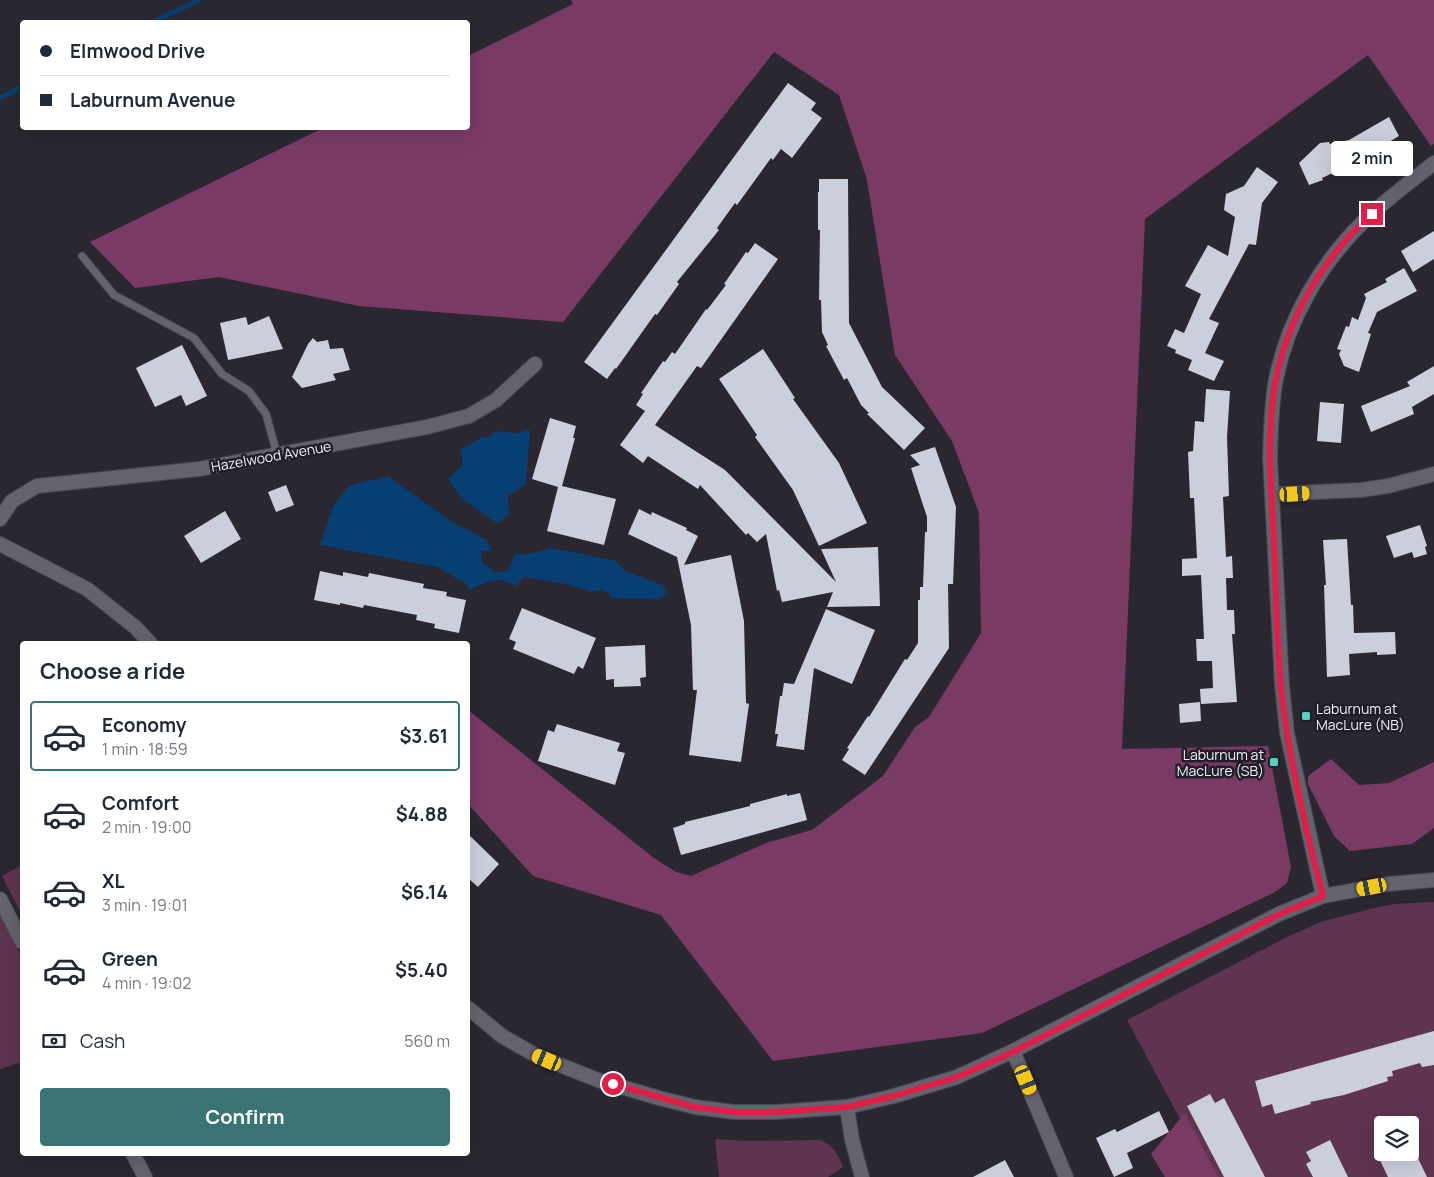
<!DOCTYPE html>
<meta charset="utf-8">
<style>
:root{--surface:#fff;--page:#f6f6f7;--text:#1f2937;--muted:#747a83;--line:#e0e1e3;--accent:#397374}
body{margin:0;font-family:Manrope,sans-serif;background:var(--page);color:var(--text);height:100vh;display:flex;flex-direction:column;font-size:19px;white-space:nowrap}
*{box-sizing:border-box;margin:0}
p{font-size:16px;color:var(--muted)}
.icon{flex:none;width:28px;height:28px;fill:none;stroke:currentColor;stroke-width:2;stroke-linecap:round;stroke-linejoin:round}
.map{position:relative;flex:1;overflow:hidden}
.panel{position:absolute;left:20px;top:641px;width:450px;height:515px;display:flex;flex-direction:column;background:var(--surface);border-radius:5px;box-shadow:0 5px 20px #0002}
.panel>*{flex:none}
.banner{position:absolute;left:20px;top:20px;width:450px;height:110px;border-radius:5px;box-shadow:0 5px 20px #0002;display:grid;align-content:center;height:110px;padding:0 20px;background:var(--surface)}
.controls{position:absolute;left:1374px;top:1116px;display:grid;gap:10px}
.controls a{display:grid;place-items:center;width:45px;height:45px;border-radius:5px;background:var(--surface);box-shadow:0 5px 20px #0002;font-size:25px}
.end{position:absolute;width:22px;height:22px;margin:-11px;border:6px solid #e11d48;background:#fff;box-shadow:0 0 0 2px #fff}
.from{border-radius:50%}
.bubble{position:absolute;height:35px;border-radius:5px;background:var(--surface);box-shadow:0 5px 20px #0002;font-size:16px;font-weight:700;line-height:35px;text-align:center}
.car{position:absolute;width:15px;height:30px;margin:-15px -8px;border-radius:6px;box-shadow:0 0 4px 1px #0007;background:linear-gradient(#f5c518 24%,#345 0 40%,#f5c518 0 76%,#345 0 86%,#f5c518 0)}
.banner b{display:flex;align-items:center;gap:18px;height:48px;font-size:19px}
.banner b+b{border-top:1px solid var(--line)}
.banner i{width:12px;height:12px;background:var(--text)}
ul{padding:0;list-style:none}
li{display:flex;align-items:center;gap:15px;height:70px;margin:0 10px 8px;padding:0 10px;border:2px solid transparent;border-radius:5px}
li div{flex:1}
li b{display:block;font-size:19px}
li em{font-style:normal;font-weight:700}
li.on{border-color:var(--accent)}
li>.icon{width:45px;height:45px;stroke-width:1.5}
h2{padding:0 20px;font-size:22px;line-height:60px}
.pay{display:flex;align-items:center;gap:12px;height:55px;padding:0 20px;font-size:19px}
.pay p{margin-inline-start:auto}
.button{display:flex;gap:10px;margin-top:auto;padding:10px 20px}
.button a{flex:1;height:58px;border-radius:5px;background:var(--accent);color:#fff;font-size:20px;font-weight:700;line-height:58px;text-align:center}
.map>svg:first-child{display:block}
</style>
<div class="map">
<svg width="1434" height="1177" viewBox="0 0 1434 1177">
<rect width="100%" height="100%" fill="#2a2731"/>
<!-- green -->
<g fill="#5e3450" fill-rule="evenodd">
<path d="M22 865V915L2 876Z"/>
<path d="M1434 902V1177H1211L1127 1020 1289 936 1321 922 1374 908 1395 904ZM1382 1125H1410V1152H1382Z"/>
<path d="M0 914 22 958V1062L0 1069Z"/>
<path d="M715 1139 747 1141 820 1140C833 1145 838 1154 843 1167L828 1177H719Z"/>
</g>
<!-- forest -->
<g fill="#793b64">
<path d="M571 0H1434V144L1431 146 1368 55 1145 219 1122 749 1268 746 1291 867 1287 883 1275 892 982 1033 773 1061 661 915 533 876 468 804V710L654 858 676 872 691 876 766 843 812 830 883 776 915 727 929 717 981 633 979 513 952 441 895 355 867 180 839 95 774 52 563 322 359 306 219 277 135 288 90 242 323 128H468V56L573 4Z"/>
<path d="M1331 759 1359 785 1389 783 1434 762V828L1412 844 1350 851 1334 836 1308 784V776Z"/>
<path d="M1185 1113 1218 1177H1165L1151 1154Z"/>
</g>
<!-- water -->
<g fill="#073f72">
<path d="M530 430 526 485 508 496 509 514 498 524 461 498 448 479 463 464 460 450 482 437 491 436 495 431 516 433Z"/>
<path d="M388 476 452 522 487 540 491 551H481L482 563 491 568 493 572 508 571 515 553 523 555 553 548 616 561 625 571 662 585 669 594 658 599 612 598 604 590 591 592 567 584 524 577 516 586C497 576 489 580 470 590L466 584 437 567 320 545 333 506 349 486Z"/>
</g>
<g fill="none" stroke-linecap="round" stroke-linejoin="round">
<!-- stream -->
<g stroke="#073f72" stroke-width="5">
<path d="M153 22 199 0"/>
<path d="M0 98 22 87"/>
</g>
</g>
<!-- building -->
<g fill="#cbcedb">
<path d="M788 83 816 103 811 110 822 118 792 158 781 149 773 160 771 158 737 205 735 203 717 228 719 230 677 282 679 284 657 315 655 314 616 369 615 368 607 379 584 362Z"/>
<path d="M1389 117 1399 136 1352 164 1322 178 1323 180 1309 185 1299 163 1320 143 1329 142 1330 144 1349 140Z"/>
<path d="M1257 167 1278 182 1262 203 1256 245 1249 244 1209 319 1219 323 1205 353 1224 361 1214 381 1188 370 1192 360 1175 353 1176 350 1167 346 1175 329 1184 333 1201 294 1185 286 1208 245 1228 256 1235 217 1224 210 1226 194 1244 186Z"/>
<path d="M819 179H848L849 323 882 387 925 428 904 450 867 414 869 413 861 405 847 378 844 380 826 346 828 345 822 332 821 300H819L820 230H818V192H819Z"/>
<path d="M1434 231V259L1413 272 1401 251Z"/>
<path d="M755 243 778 259 701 368 697 366 655 425 725 470 836 582 821 549 878 547 880 606 827 607 833 592 782 602 779 590 777 591 766 534 757 542 748 533 746 535 700 485 698 489 648 456 643 463 620 445 645 411 636 405 643 394 641 393 663 361 665 362 672 352 675 354 706 309 707 310 726 285 724 284 746 252 748 253Z"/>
<path d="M1404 268 1417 291 1377 312 1368 333 1371 334 1359 372 1344 366 1339 354 1341 350 1337 349 1346 326 1349 327 1352 317 1358 320 1366 298 1364 294 1387 282 1385 279Z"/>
<path d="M269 316 283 349 228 360 220 323 246 317 248 325Z"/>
<path d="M313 338 317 342 328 340 330 349 343 348 350 370 333 374 336 380 302 388 292 377 308 344Z"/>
<path d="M182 345 207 396 186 406 181 395 155 407 136 368Z"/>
<path d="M763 349 795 398 793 399 839 463 867 523 819 546 793 490 755 437 757 435 719 379Z"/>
<path d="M1434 366V394L1412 407 1414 414 1371 432 1361 406 1410 386 1407 382Z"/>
<path d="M1206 389 1230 391 1227 437 1229 496 1223 497 1226 557 1232 556 1233 578H1226L1227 610H1234L1235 634H1232L1237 702 1201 704 1200 689 1213 688 1212 661H1197L1196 639H1204L1201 575 1182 576V559L1197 558 1194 498H1190L1188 452 1193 451 1195 421 1204 422Z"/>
<path d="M1320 402 1344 404 1341 443 1317 441Z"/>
<path d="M550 418 576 426 573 438H575L562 486 616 499 604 545 547 531 558 487 532 479Z"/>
<path d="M935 447 956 507 953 584H948L949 648 865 775 842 760 849 749 847 748 868 716 869 717 905 659 907 660 918 643V600H920V587H923L925 532H927V517L911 468 920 465 910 455Z"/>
<path d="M286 485 294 505 276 512 268 492Z"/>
<path d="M639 509 651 515 652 512 687 528 686 530 698 536 684 565 731 555 744 621 746 703 749 704 741 762 689 755 697 690H693L691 625 677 557 628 534Z"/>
<path d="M225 511 241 539 201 563 184 536Z"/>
<path d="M1420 525 1427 546 1425 547 1427 554 1414 558 1412 552 1394 558 1386 536Z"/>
<path d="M1347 539 1351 605H1353L1354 633 1395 632 1396 654 1377 655V652L1349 654 1350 675 1327 677 1324 585H1326L1323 540Z"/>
<path d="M320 571 343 576V572L368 577 369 573 424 584 423 588 447 592 446 596 466 600 459 633 434 628 435 624 416 620 417 615 364 605 363 608 340 603V605L314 600Z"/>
<path d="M522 608 596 638 583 669 578 666 574 674 513 649 516 642 509 639Z"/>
<path d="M826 609 875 630 852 684 814 668 804 750 776 746 778 734H775L780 696H782L784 683 794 684Z"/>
<path d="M645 645 646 677 640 678 641 686 614 687V679L606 680 605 647Z"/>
<path d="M1200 702 1201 721 1180 723 1179 704Z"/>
<path d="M557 724 620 743 617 751 625 753 615 785 538 761 548 730 554 732Z"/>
<path d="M800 793 807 820 681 855 673 828 685 824V822L750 806V804L787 794V796Z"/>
<path d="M468 834 499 864 478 887 468 878Z"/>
<path d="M1434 1031V1065L1422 1067 1420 1063 1392 1071 1393 1076 1387 1077 1388 1081 1344 1095 1310 1102 1311 1104 1275 1114 1272 1104 1262 1107 1255 1081Z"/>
<path d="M1210 1094 1215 1103 1224 1098 1265 1177H1224L1187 1106Z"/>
<path d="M1159 1111 1169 1132 1127 1153 1133 1168 1114 1177 1096 1138 1115 1129 1117 1132Z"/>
<path d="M1330 1140 1348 1177H1313L1306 1164 1311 1161 1306 1152Z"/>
<path d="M1376 1152H1415L1427 1177H1388Z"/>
<path d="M1005 1160 1014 1177H973Z"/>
</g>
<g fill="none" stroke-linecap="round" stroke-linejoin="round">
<!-- service casing -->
<g stroke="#48454e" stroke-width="9">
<path id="service" d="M82 256 114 295 194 338 222 374 249 391 266 414 277 454"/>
</g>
<!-- minor casing -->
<g stroke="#48454e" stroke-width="16">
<g id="minor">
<path d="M0 519 12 501 37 486 199 469 427 427 469 416 496 400 535 364"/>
<path d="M0 899 22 942"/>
<path d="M1013 1051 1066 1177"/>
<path d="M847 1107 852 1140 862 1177"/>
<path d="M133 1154 145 1177"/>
</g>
</g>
<!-- tertiary casing -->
<g stroke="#48454e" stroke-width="16">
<g id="tertiary">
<path d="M1272 494 1361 490 1388 486 1434 474"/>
<path d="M0 544 87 589 135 627 151 644"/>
<path d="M1323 896 1287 733 1282 685 1270 458C1271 431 1271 405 1276 379 1288 319 1321 263 1364 221 1385 200 1410 182 1434 163"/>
<path d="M468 1008 502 1036 537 1056 598 1080 659 1098 695 1107 734 1112H776L847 1107 894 1096 957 1077 1013 1051 1279 914 1323 896 1388 884 1434 880"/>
</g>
</g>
<!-- service -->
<use href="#service" stroke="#64626d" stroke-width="7"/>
<!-- minor -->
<use href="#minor" stroke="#64626d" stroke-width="14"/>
<!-- tertiary -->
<use href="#tertiary" stroke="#64626d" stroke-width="14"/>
</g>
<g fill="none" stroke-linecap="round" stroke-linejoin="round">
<!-- route -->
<path stroke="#e11d48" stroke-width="6" d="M613 1084 694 1107 734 1112H776L847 1107 894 1096 957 1077 1013 1052 1280 914 1323 896C1309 843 1296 788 1287 733 1276 670 1277 605 1274 541 1271 487 1266 432 1276 378 1289 316 1324 256 1372 214"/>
</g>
<!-- markers -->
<g fill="#58cebf" stroke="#201e27" stroke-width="2">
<rect x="1301" y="711" width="10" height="10" rx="2.5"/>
<rect x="1269" y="757" width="10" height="10" rx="2.5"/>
</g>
<g text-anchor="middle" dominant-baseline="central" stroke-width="5" stroke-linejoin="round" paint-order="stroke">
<!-- street labels -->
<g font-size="14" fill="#f0eef5" stroke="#201e27">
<text transform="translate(271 456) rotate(-10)">Hazelwood Avenue</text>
</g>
<!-- poi labels -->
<g font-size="14" fill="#f0eef5" stroke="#201e27" text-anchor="start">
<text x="1316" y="708">Laburnum at<tspan x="1316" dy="16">MacLure (NB)</tspan></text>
<text x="1264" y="754" text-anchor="end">Laburnum at<tspan x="1264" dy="16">MacLure (SB)</tspan></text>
</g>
</g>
</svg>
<div class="controls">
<a><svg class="icon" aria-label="layers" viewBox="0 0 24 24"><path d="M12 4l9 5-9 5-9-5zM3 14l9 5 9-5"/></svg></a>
</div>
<i class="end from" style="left:613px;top:1084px"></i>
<i class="end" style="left:1372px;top:214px"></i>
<div class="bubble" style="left:1331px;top:141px;width:82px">2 min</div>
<i class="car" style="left:1295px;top:494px;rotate:87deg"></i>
<i class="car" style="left:1372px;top:887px;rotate:259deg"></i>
<i class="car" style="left:547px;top:1060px;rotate:293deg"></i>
<i class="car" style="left:1026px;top:1080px;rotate:157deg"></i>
<div class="banner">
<b><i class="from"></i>Elmwood Drive</b>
<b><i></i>Laburnum Avenue</b>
</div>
<section class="panel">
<h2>Choose a ride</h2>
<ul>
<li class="on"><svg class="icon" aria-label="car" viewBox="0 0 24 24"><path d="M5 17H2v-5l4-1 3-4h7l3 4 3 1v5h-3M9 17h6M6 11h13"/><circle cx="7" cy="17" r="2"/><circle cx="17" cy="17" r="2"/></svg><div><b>Economy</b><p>1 min · 18:59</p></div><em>$3.61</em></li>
<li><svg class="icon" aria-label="car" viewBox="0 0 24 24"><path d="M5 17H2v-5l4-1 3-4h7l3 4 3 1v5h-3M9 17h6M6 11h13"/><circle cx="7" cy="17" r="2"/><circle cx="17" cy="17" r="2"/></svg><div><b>Comfort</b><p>2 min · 19:00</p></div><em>$4.88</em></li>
<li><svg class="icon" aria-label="car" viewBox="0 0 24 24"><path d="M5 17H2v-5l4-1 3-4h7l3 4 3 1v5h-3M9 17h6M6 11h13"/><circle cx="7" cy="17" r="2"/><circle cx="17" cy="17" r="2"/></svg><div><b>XL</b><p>3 min · 19:01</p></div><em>$6.14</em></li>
<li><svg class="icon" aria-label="car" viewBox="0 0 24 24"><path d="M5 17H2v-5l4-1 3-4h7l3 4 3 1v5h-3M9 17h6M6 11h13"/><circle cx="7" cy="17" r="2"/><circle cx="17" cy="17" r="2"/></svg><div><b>Green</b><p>4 min · 19:02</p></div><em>$5.40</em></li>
</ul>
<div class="pay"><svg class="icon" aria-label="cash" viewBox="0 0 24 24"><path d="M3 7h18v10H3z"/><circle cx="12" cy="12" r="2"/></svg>Cash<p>560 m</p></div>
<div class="button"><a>Confirm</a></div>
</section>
</div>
